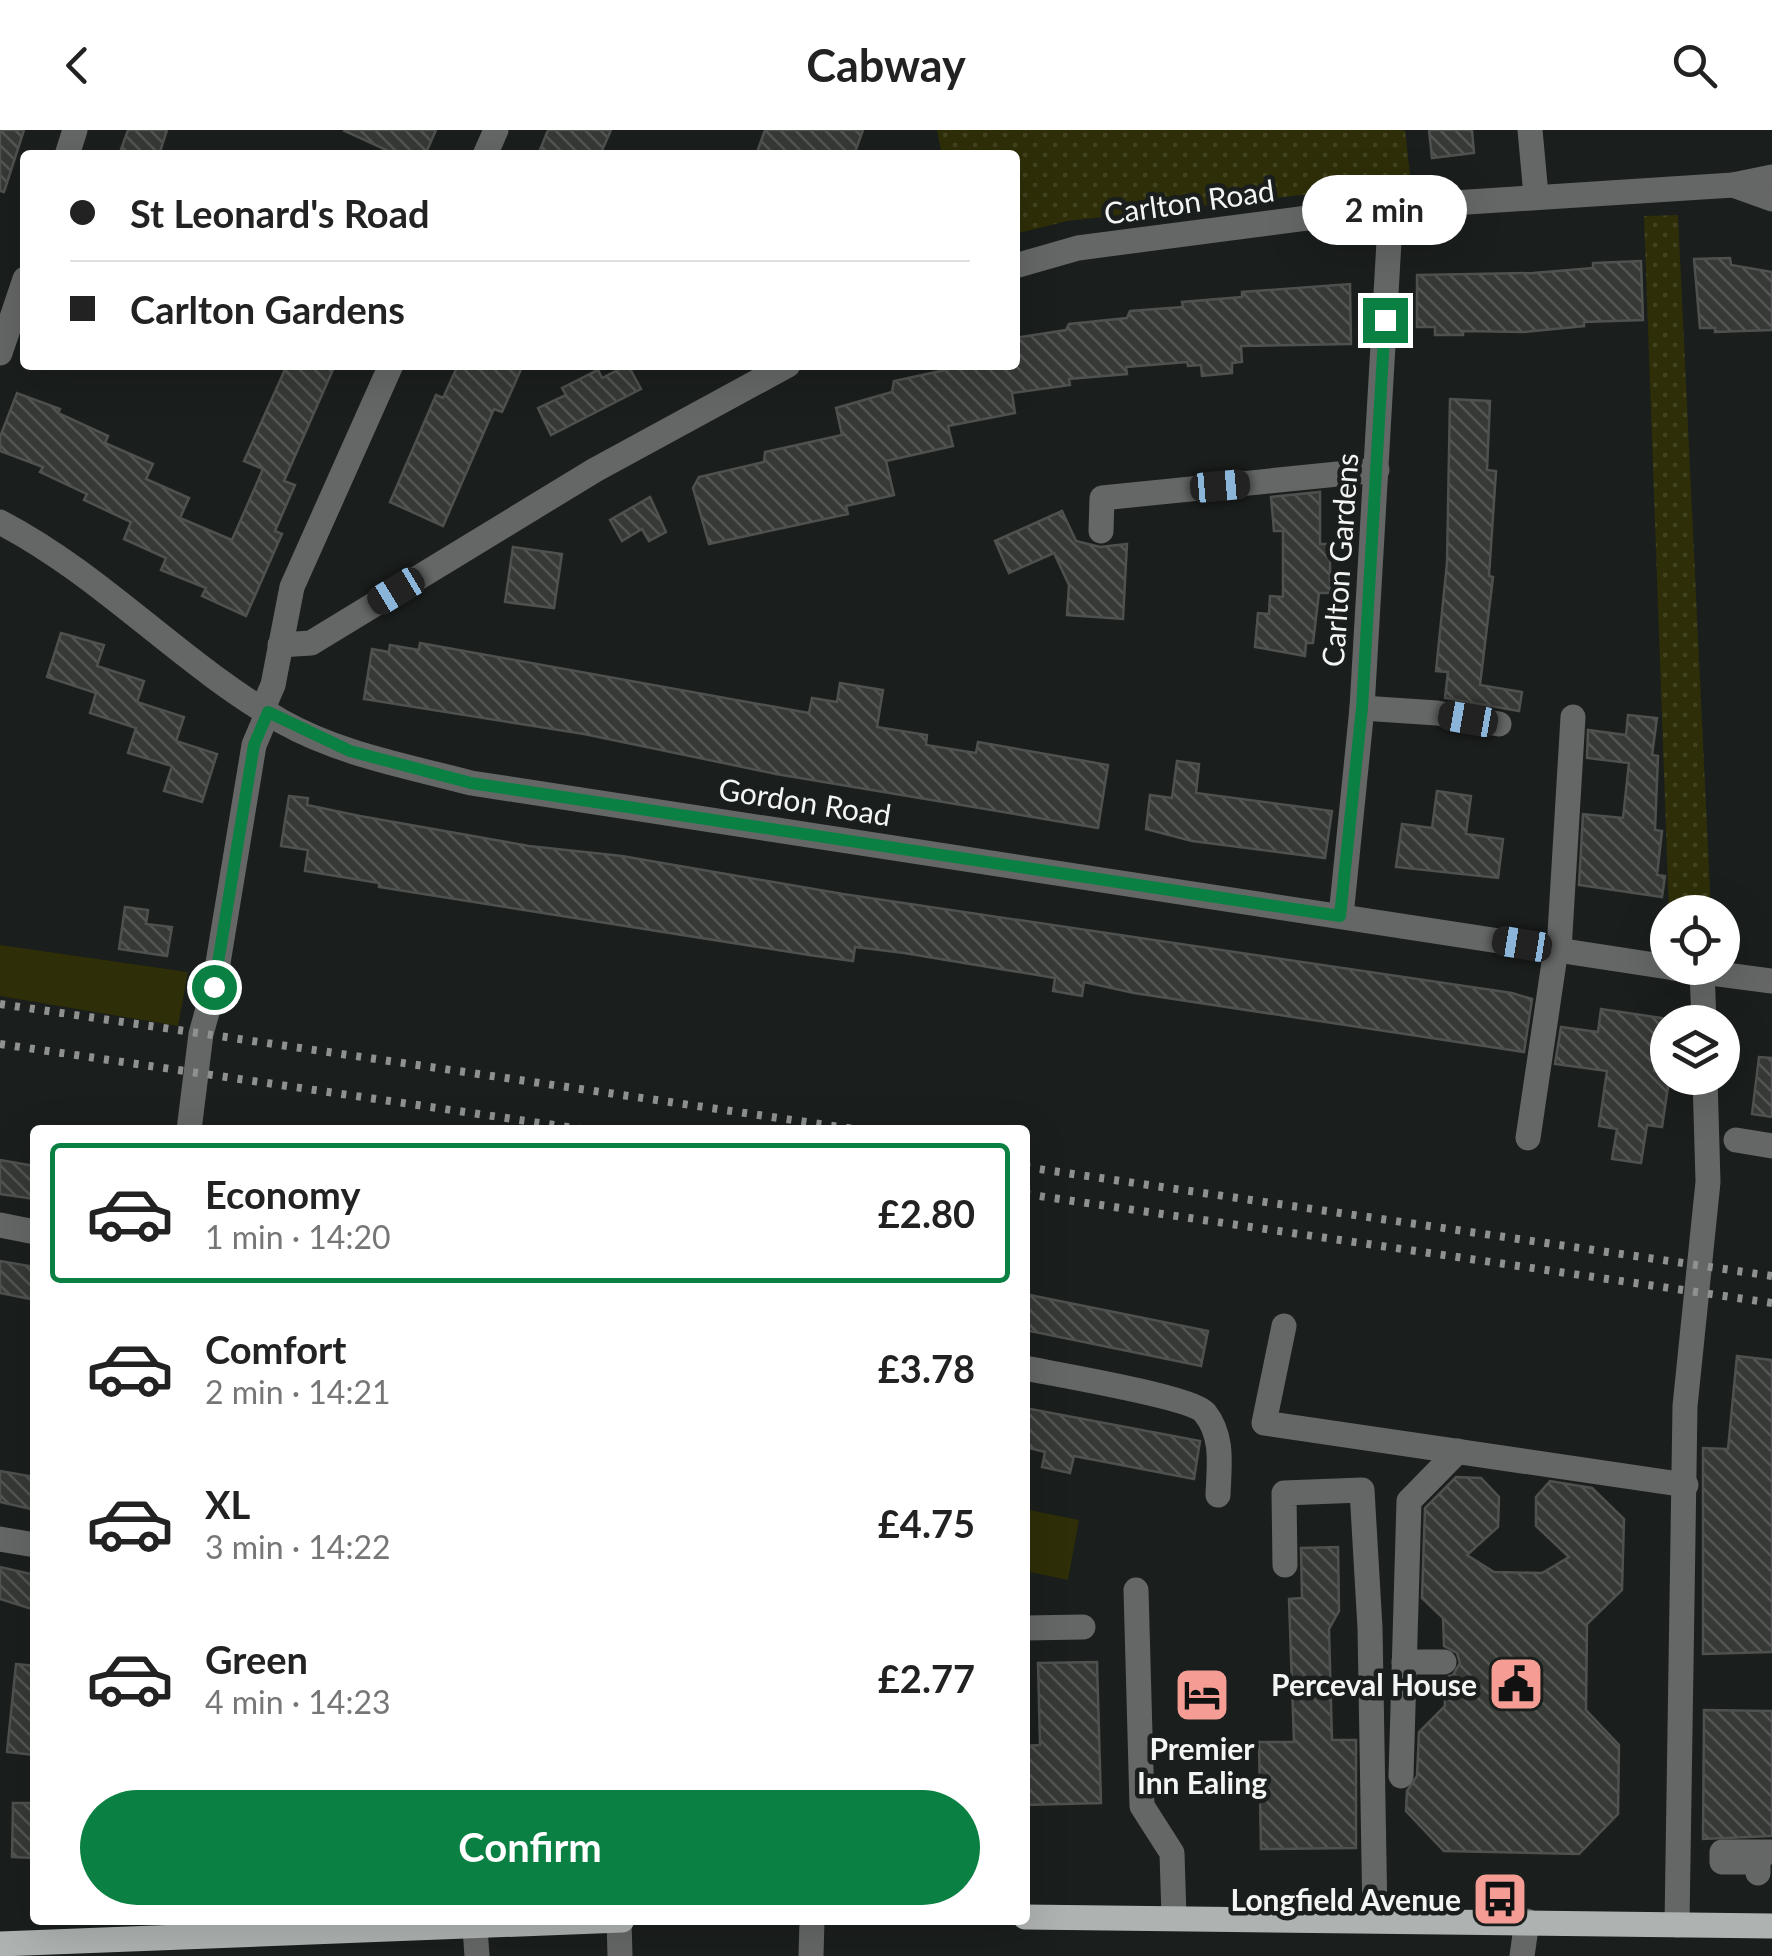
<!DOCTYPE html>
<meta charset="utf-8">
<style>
:root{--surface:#fff;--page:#f6f6f6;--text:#222;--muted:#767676;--line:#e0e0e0;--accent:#0b8043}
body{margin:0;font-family:Lato,sans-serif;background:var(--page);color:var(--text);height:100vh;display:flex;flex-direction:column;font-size:38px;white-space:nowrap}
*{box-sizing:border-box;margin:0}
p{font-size:32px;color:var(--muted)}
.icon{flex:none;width:55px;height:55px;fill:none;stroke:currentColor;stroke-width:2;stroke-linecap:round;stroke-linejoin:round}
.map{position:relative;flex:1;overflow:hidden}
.sheet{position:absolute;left:30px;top:995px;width:1000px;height:800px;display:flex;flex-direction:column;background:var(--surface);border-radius:10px;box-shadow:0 10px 40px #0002}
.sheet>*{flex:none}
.top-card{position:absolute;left:20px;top:20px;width:1000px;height:220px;border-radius:10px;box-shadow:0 10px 40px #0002;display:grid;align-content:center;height:220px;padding:0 50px;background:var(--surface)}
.controls{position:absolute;left:1650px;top:765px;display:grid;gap:20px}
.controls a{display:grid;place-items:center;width:90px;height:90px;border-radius:50%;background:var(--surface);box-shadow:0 10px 40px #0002;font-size:50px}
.end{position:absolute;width:45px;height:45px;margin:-22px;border:12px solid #0b8043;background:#fff;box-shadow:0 0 0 5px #fff}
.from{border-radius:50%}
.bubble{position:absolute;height:70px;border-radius:35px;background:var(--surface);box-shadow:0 10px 40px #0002;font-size:32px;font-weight:700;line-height:70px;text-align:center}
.car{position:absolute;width:30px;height:60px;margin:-30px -15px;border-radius:12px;box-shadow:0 0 8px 2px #0007;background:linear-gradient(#222 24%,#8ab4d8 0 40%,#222 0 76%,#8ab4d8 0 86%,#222 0)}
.top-card b{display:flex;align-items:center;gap:35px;height:95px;font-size:38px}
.top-card b+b{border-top:2px solid var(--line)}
.top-card i{width:25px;height:25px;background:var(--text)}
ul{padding:18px 0 0;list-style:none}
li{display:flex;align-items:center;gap:30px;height:140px;margin:0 20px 15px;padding:0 30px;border:5px solid transparent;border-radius:10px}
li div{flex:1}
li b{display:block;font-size:38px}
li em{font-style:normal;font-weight:700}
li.on{border-color:var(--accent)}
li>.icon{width:90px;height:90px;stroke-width:1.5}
.primary-button{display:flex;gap:20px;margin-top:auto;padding:20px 50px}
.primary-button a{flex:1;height:115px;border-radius:60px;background:var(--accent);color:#fff;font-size:40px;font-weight:700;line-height:115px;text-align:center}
header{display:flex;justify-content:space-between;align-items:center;height:130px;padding:0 50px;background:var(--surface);font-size:45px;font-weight:700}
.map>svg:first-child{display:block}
</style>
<header><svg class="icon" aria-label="back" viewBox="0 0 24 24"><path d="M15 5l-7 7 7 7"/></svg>Cabway<svg class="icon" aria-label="search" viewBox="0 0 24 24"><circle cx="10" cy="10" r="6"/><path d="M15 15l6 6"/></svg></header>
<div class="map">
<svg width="1772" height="1826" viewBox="0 0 1772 1826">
<defs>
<pattern id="park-dots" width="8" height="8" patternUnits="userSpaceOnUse" patternTransform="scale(2.5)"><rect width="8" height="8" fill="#2e2e08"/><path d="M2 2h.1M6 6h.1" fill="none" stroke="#424320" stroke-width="1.8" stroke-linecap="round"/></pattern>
<pattern id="building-back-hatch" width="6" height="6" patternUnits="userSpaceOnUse" patternTransform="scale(2.5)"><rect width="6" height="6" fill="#363935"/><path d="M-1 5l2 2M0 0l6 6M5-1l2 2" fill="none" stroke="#545653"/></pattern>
</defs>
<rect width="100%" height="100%" fill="#1a1e1c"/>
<!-- grass -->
<g fill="#2e2e08">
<path d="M0 815 188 842 178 896 0 866Z"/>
<path d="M1025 1379 1079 1390 1068 1450 1025 1441Z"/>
</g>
<!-- park -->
<g fill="url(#park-dots)">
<path d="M937 0H1405L1411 53 1067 91 1015 104V25H942Z"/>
<path d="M1678 85 1711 782H1669L1644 86Z"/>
</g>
<!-- building -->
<g fill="url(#building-back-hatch)" stroke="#4e514d" stroke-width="2.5">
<path d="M0 0H24L4 62 0 61Z"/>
<path d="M128 0H167L159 25H119Z"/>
<path d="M343 0H436L425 25H397Z"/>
<path d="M548 0H611L600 25H538Z"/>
<path d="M765 0H863L854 25H756Z"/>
<path d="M1429 0H1472L1474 23 1432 28Z"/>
<path d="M1730 128 1731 135 1772 142V200L1715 202V198H1700L1694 129Z"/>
<path d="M1641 131 1643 190 1584 192V196L1523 202 1463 201V205H1435V197H1417V145L1533 143 1593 138V133Z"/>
<path d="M1350 154 1351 214 1241 216 1242 232 1232 233V243L1202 246 1201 235 1188 236 1187 232 1126 237 1127 244 1069 249 1070 255 1012 263 1015 283 948 296 953 316 886 331 894 365 846 376 848 384 709 414 693 358 699 347 764 332 765 322 842 305 836 278 892 262 894 251 950 239V235H1015V208L1066 200 1069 194 1127 188 1130 181 1183 177 1182 172 1242 167V162Z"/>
<path d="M287 235H335L284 351 295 355 275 401 282 404 246 486 202 466 206 458 161 440 166 428 124 409 131 392 84 370 87 364 40 342 43 337 0 321V307L17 263 60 279 58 283 108 306 105 313 153 334 146 349 189 368 180 388 232 410 263 339 244 331Z"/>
<path d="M458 235H523L502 282 494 279 443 396 390 372 436 265 443 268Z"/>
<path d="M628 235 641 259 551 305 538 278 566 265 562 258 598 240 602 248Z"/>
<path d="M1450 269 1490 271 1487 340 1496 341 1489 446 1493 447 1480 555 1522 562 1519 581 1445 568 1448 542 1436 541 1447 433Z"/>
<path d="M1320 362V414H1330V463H1319L1313 513H1306L1305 526 1255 517 1258 483 1269 484 1270 466 1283 467V401H1274L1271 367Z"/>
<path d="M650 367 666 402 649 411 642 399 622 411 610 390Z"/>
<path d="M1062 381 1076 411 1100 417 1127 414 1123 489 1067 485 1069 455 1054 423 1009 443 995 411Z"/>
<path d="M513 417 562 424 554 478 505 472Z"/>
<path d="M61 503 104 515 97 536 144 551 137 572 184 587 176 611 217 624 202 672 164 661 172 636 128 623 136 598 90 583 96 563 47 547Z"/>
<path d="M420 513 809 583 812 568 837 572 840 553 883 560 877 597 927 605 926 615 976 623 978 612 1108 635 1098 698 776 644 584 604 364 569 372 519 389 522 390 515 419 520Z"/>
<path d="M1628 585 1657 588 1652 625 1658 626 1655 700 1662 701 1657 745 1665 746 1662 767 1579 755 1583 684 1623 688 1629 633 1587 628 1588 600 1626 605Z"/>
<path d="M1177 631 1199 634 1196 663 1332 681 1325 728 1192 711 1146 699 1150 665 1172 668Z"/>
<path d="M1437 661 1471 666 1466 704 1503 709 1498 748 1396 737 1402 694 1432 698Z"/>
<path d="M289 666 308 668 307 675 360 686 529 716 622 726 843 764 1512 863 1532 869 1524 922 1134 863 1084 852 1082 866 1053 861 1055 848 904 823 855 817 853 831 809 825 379 757V753L305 741 308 720 281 716Z"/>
<path d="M125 777 148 780 146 794 172 797 167 826 119 819Z"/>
<path d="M1601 879 1662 888 1654 941 1668 943V957L1662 997 1647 995 1641 1033 1612 1029 1617 999 1599 996 1607 941 1555 934 1561 897 1598 902Z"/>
<path d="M1759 927 1772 928V987L1752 984Z"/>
<path d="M0 1030 35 1036V1069L0 1064Z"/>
<path d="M0 1131 35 1137V1170L0 1163Z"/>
<path d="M1025 1164 1208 1201 1201 1236 1025 1200Z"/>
<path d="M1737 1226 1772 1230V1522L1703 1524V1318L1728 1319Z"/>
<path d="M1025 1278 1200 1311 1194 1349 1074 1326 1070 1343 1042 1337 1045 1322 1025 1317Z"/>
<path d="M0 1341 35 1347V1380L0 1372Z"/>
<path d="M1456 1347 1481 1348 1499 1367 1498 1397 1467 1425 1494 1442 1542 1443 1569 1427 1536 1396V1367L1550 1351 1592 1358 1624 1389 1622 1460 1587 1494 1586 1580 1619 1615 1618 1684 1579 1724 1444 1721 1406 1681 1407 1661 1417 1646 1419 1602 1445 1576 1444 1548 1453 1545 1460 1533 1457 1523 1444 1516 1443 1488 1422 1468 1425 1378Z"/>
<path d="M1338 1417 1339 1481 1329 1499 1332 1610H1356V1718L1261 1719 1259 1612H1294L1289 1469 1302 1468 1301 1418Z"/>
<path d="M0 1437 35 1445V1480L0 1469Z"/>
<path d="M1097 1532 1101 1673 1025 1675V1616L1040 1615 1038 1533Z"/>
<path d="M16 1534 35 1536V1625L7 1622Z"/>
<path d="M1704 1580 1772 1581V1706L1703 1709Z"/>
<path d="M13 1673H35V1728L12 1727Z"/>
</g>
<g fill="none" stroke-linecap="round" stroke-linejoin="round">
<!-- minor -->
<g stroke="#656767" stroke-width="25">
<path d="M1530 0 1536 65"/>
<path d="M67 25 75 0"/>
<path d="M485 25 496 0"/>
<path d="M1733 55 1772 69"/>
<path d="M1015 136 1078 118 1391 77 1733 55 1772 47"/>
<path d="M0 223 25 149"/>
<path d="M0 392C102 445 181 534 281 591 339 624 407 636 471 653L1668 837"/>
<path d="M1101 401 1102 368 1377 340"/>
<path d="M280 515 311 513 595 340 788 235"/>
<path d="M263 578 273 555 292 457 391 235"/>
<path d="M1362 578 1437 583 1499 594"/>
<path d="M1341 786 1362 578 1391 77"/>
<path d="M1559 820 1573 587"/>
<path d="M1673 838 1772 851"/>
<path d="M1702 841 1704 892"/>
<path d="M189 1000 201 904 214 857 254 615 268 582"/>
<path d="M1528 1008 1556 819"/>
<path d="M1736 1010 1772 1016"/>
<path d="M0 1095 35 1102"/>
<path d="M1284 1196 1264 1293 1686 1355"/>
<path d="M1025 1238C1054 1244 1192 1267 1205 1283 1224 1307 1219 1336 1218 1365"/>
<path d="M0 1409 35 1415"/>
<path d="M1285 1435 1284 1363 1362 1360 1370 1498 1375 1789"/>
<path d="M1136 1460 1142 1676 1172 1723 1174 1786"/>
<path d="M1025 1498 1083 1497"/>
<path d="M1404 1532H1444"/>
<path d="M1401 1646 1409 1371 1458 1321"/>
<path d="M1758 1743V1732H1722V1722H1772"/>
<path d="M619 1790 620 1826"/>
<path d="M1677 1795 1685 1276 1708 1052 1705 948"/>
<path d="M475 1798 477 1826"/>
<path d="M811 1826 812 1790"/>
<path d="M1522 1826 1527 1791"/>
</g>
<!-- major -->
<g stroke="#aeb3b2" stroke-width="25">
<path d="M1025 1787 1772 1796"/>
<path d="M0 1814 622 1790"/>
</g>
<!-- rail -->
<g stroke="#8e918f" stroke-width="8" stroke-dasharray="5 10" stroke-linecap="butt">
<path d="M0 874 861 1000"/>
<path d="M0 914 588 1000"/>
<path d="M1025 1037 1772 1146"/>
<path d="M1025 1064 1772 1173"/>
</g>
</g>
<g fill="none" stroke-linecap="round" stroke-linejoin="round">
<!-- route -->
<path stroke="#0b8043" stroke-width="12" d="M214 857 254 615 268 582 350 621 471 653 1340 786 1362 578 1385 190"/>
</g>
<!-- icons -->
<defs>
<g id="civic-square" transform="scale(2.875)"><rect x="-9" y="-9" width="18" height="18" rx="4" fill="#f59c94" stroke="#1a1e1c"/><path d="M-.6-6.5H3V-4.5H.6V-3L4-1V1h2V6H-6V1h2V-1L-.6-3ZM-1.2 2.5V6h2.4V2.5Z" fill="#111"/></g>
<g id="hotel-square" transform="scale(2.875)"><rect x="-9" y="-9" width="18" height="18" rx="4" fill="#f59c94" stroke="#1a1e1c"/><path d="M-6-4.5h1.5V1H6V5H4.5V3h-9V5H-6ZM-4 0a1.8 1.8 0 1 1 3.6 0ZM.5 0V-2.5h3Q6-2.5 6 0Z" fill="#111"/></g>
<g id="bus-square" transform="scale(2.875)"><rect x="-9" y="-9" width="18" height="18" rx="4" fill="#f59c94" stroke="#1a1e1c"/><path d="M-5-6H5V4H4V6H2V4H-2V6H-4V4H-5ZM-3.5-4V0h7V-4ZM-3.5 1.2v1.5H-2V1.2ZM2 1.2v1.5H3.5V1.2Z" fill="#111"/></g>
</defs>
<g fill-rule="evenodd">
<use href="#civic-square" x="1516" y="1554"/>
<use href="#hotel-square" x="1202" y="1565"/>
<use href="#bus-square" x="1500" y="1769"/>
</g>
<g text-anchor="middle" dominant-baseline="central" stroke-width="9" stroke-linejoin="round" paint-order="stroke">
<!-- street labels -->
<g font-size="30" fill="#f2f5f3" stroke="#1a1e1c">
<text transform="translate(1189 71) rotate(-8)">Carlton Road</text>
<text transform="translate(1339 430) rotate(-86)">Carlton Gardens</text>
<text transform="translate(805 671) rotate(9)">Gordon Road</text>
</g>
<!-- poi labels -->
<g font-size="30" font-weight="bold" fill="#f2f5f3" stroke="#1a1e1c" text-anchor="end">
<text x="1477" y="1554">Perceval House</text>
<text x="1202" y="1618" text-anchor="middle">Premier<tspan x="1202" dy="34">Inn Ealing</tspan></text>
<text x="1461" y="1769">Longfield Avenue</text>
</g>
</g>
</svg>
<div class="controls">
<a><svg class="icon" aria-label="locate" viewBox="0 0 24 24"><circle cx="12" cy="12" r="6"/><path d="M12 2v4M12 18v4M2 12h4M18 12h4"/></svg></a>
<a><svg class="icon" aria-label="layers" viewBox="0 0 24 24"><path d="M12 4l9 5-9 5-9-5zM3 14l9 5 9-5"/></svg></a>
</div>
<i class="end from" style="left:214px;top:857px"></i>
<i class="end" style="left:1385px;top:190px"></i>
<div class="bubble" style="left:1302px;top:45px;width:165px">2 min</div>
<i class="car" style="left:1220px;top:356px;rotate:85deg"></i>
<i class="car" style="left:396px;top:461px;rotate:239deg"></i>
<i class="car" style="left:1468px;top:589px;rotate:280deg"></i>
<i class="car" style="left:1522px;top:814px;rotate:279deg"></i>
<div class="top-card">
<b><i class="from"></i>St Leonard's Road</b>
<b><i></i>Carlton Gardens</b>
</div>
<section class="sheet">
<ul>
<li class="on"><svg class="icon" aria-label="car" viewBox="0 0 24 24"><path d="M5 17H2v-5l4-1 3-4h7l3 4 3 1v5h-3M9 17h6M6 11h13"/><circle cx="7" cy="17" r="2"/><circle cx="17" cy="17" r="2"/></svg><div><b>Economy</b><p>1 min · 14:20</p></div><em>£2.80</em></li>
<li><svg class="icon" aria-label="car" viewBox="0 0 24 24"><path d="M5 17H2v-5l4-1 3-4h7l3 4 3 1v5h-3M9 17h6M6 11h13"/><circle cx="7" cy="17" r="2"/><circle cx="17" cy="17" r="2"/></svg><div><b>Comfort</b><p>2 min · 14:21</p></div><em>£3.78</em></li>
<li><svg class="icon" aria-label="car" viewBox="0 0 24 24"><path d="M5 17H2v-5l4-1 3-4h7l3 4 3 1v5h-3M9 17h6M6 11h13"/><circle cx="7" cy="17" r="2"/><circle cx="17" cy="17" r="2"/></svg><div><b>XL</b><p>3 min · 14:22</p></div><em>£4.75</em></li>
<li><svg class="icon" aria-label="car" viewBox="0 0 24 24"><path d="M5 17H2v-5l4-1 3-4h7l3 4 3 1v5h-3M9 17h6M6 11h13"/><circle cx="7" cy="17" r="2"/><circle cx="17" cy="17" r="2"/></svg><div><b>Green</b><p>4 min · 14:23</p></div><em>£2.77</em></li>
</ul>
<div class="primary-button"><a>Confirm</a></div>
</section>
</div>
